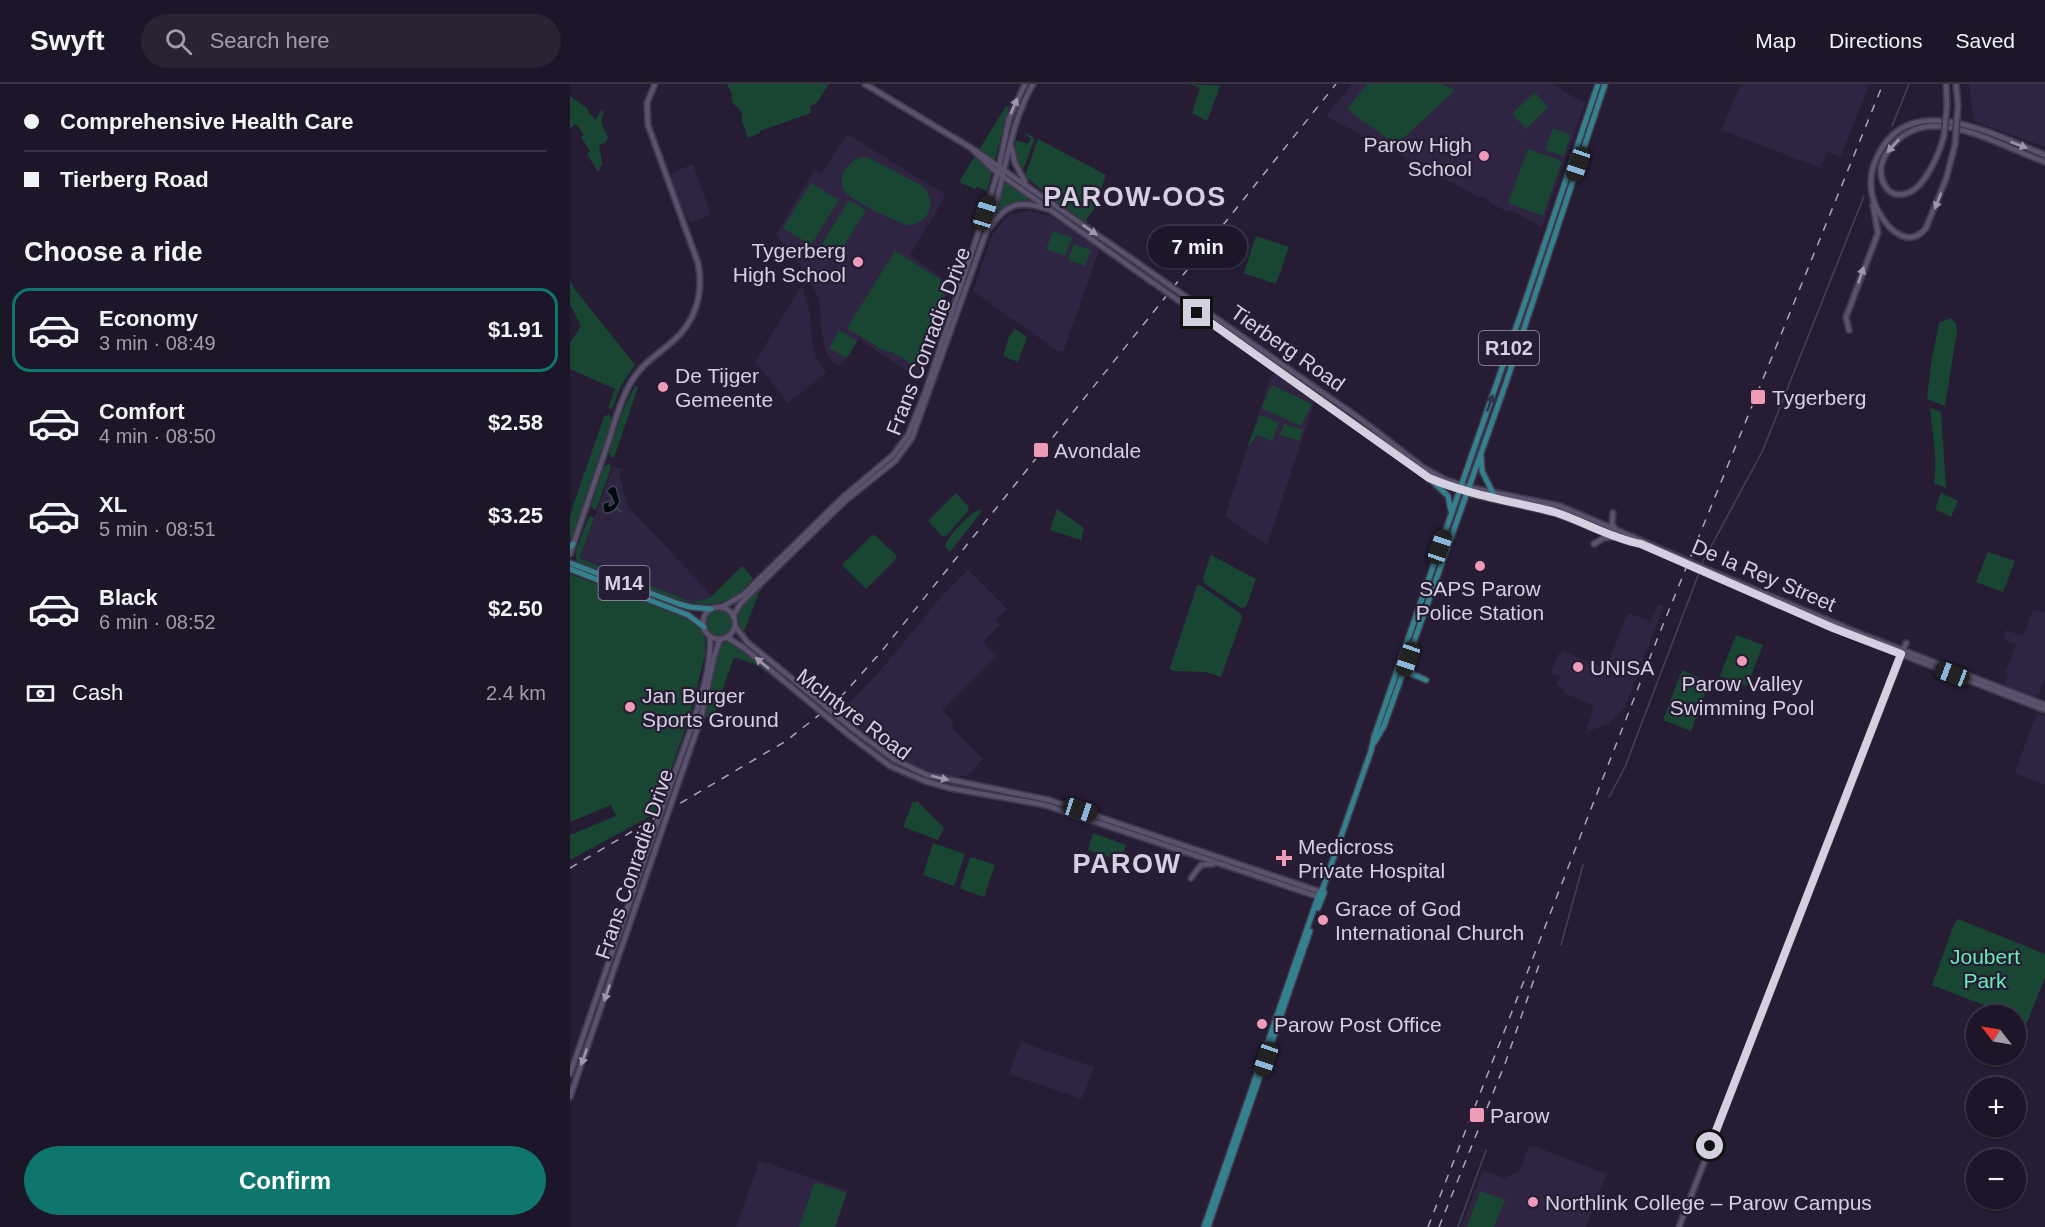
<!DOCTYPE html>
<meta charset="utf-8">
<style>
:root{--surface:#1c1628;--page:#292334;--text:#f1f3f6;--muted:#a09fa8;--line:#3a3545;--accent:#0f766e}
body{margin:0;font-family:Helvetica,sans-serif;background:var(--page);color:var(--text);height:100vh;display:flex;flex-direction:column;font-size:22px;white-space:nowrap}
*{box-sizing:border-box;margin:0}
p{font-size:20px;color:var(--muted)}
.icon{flex:none;width:33px;height:33px;fill:none;stroke:currentColor;stroke-width:2;stroke-linecap:round;stroke-linejoin:round}
.map{position:relative;flex:1;overflow:hidden}
.details{display:flex;flex-direction:column;background:var(--surface);width:570px}
.details>*{flex:none}
.hud{display:grid;align-content:center;height:132px;padding:0 24px;background:var(--surface)}
.needle{width:39px;rotate:301deg}
.buttons{position:absolute;left:1396px;top:921px;display:grid;gap:12px}
.buttons a{display:grid;place-items:center;width:60px;height:60px;border-radius:50%;background:var(--surface);box-shadow:0 2px 4px #0004,0 0 0 2px var(--line);font-size:30px}
.end{position:absolute;width:27px;height:27px;margin:-14px;border:8px solid #d5d0e0;background:#111;box-shadow:0 0 0 3px #111}
.from{border-radius:50%}
.bubble{position:absolute;height:42px;border-radius:21px;background:var(--surface);box-shadow:0 2px 4px #0004,0 0 0 2px var(--line);font-size:20px;font-weight:600;line-height:42px;text-align:center}
.car{position:absolute;width:18px;height:36px;margin:-18px -9px;border-radius:8px;box-shadow:0 0 4px 2px #0007;background:linear-gradient(#222 24%,#8ab4d8 0 40%,#222 0 76%,#8ab4d8 0 86%,#222 0)}
.hud b{display:flex;align-items:center;gap:21px;height:57px;font-size:22px}
.hud b+b{border-top:2px solid var(--line)}
.hud i{width:15px;height:15px;background:var(--text)}
ul{padding:0;list-style:none}
li{display:flex;align-items:center;gap:18px;height:84px;margin:0 12px 9px;padding:0 12px;border:3px solid transparent;border-radius:18px}
li div{flex:1}
li b{display:block;font-size:22px}
li em{font-style:normal;font-weight:600}
li.active{border-color:var(--accent)}
li>.icon{width:54px;height:54px;stroke-width:1.5}
h2{padding:0 24px;font-size:27px;line-height:72px}
.pay{display:flex;align-items:center;gap:15px;height:66px;padding:0 24px;font-size:22px}
.pay p{margin-inline-start:auto}
.cta{display:flex;gap:12px;margin-top:auto;padding:12px 24px}
.cta a{flex:1;height:69px;border-radius:36px;background:var(--accent);color:#fff;font-size:24px;font-weight:600;line-height:69px;text-align:center}
header{display:flex;align-items:center;gap:36px;box-sizing:border-box;height:84px;padding:0 30px;background:var(--surface);border-bottom:2px solid var(--line)}
header strong{font-size:28px}
nav{display:flex;gap:33px;margin-inline-start:auto;font-size:21px}
.search{width:420px;height:54px;background:var(--page);display:flex;align-items:center;gap:15px;box-sizing:border-box;padding:0 21px;border-radius:33px;color:var(--muted);font-size:22px}
main{display:flex;flex:1;min-height:0}
.map>svg:first-child{display:block}
</style>
<header>
<strong>Swyft</strong>
<div class="search"><svg class="icon" aria-label="search" viewBox="0 0 24 24"><circle cx="10" cy="10" r="6"/><path d="M15 15l6 6"/></svg>Search here</div>
<nav><a>Map</a><a>Directions</a><a>Saved</a></nav>
</header>
<main>
<section class="details">
<div class="hud">
<b><i class="from"></i>Comprehensive Health Care</b>
<b><i></i>Tierberg Road</b>
</div>
<h2>Choose a ride</h2>
<ul>
<li class="active"><svg class="icon" aria-label="car" viewBox="0 0 24 24"><path d="M5 17H2v-5l4-1 3-4h7l3 4 3 1v5h-3M9 17h6M6 11h13"/><circle cx="7" cy="17" r="2"/><circle cx="17" cy="17" r="2"/></svg><div><b>Economy</b><p>3 min · 08:49</p></div><em>$1.91</em></li>
<li><svg class="icon" aria-label="car" viewBox="0 0 24 24"><path d="M5 17H2v-5l4-1 3-4h7l3 4 3 1v5h-3M9 17h6M6 11h13"/><circle cx="7" cy="17" r="2"/><circle cx="17" cy="17" r="2"/></svg><div><b>Comfort</b><p>4 min · 08:50</p></div><em>$2.58</em></li>
<li><svg class="icon" aria-label="car" viewBox="0 0 24 24"><path d="M5 17H2v-5l4-1 3-4h7l3 4 3 1v5h-3M9 17h6M6 11h13"/><circle cx="7" cy="17" r="2"/><circle cx="17" cy="17" r="2"/></svg><div><b>XL</b><p>5 min · 08:51</p></div><em>$3.25</em></li>
<li><svg class="icon" aria-label="car" viewBox="0 0 24 24"><path d="M5 17H2v-5l4-1 3-4h7l3 4 3 1v5h-3M9 17h6M6 11h13"/><circle cx="7" cy="17" r="2"/><circle cx="17" cy="17" r="2"/></svg><div><b>Black</b><p>6 min · 08:52</p></div><em>$2.50</em></li>
</ul>
<div class="pay"><svg class="icon" aria-label="cash" viewBox="0 0 24 24"><path d="M3 7h18v10H3z"/><circle cx="12" cy="12" r="2"/></svg>Cash<p>2.4 km</p></div>
<div class="cta"><a>Confirm</a></div>
</section>
<div class="map">
<svg width="1475" height="1143" viewBox="0 0 1475 1143">
<rect width="100%" height="100%" fill="#261d35"/>
<!-- built -->
<g fill="#2f2442">
<path d="M782 0H984L991 4 993 7 1015 19 972 143 942 127 938 128 920 119V117L911 112 909 113 756 32Z"/>
<path d="M1171 0H1299L1271 73 1257 68 1251 84 1151 46Z"/>
<path d="M1399 0H1475V63L1404 37Z"/>
<path d="M277 50 373 109 375 113 340 171 378 198 379 202 349 295 289 255 276 275 269 281 265 280 257 270 255 264 252 250 249 215 233 185 206 151 244 86 252 90Z"/>
<path d="M123 80 141 131 120 139 118 134H116L99 90Z"/>
<path d="M460 127 479 132 496 141 529 166 494 266 489 268 403 207 423 149 440 130Z"/>
<path d="M233 203 240 230 241 252 246 274 256 287 255 290 218 319 185 278 229 205Z"/>
<path d="M706 289 743 315 744 319 697 461 655 432 701 292Z"/>
<path d="M43 383 54 386 49 388 57 421 142 512 140 514 122 518 11 475 10 473Z"/>
<path d="M398 486 437 525 425 536 430 541 413 558 427 572 372 626 384 638 381 643 413 675 397 692 382 693 350 684 325 672 270 629 317 579 370 514Z"/>
<path d="M1088 520 1094 522 1055 623 1038 640 1016 648 1024 621 993 609 994 607 987 600 990 593 981 589 989 569 991 570 992 567 1036 584 1058 529 1081 537Z"/>
<path d="M1463 525 1475 529V594L1469 609 1462 613 1438 604 1434 599 1438 590 1435 588 1446 561 1435 556 1434 553 1436 546 1453 552Z"/>
<path d="M1469 630 1475 633V701L1446 690 1445 687 1466 632Z"/>
<path d="M451 958 524 983 512 1015 439 990Z"/>
<path d="M964 1062 1037 1090 1016 1143H891L913 1086 934 1094 949 1088 958 1064Z"/>
<path d="M191 1077 277 1106 266 1143H166L189 1078Z"/>
</g>
<!-- green -->
<g fill="#184633">
<path d="M157 0H259L247 19 240 22 241 29 190 47V49L178 54 172 37V28L162 18V10Z"/>
<path d="M620 0 650 2 637 37 622 29 630 4Z"/>
<path d="M797 0H872L885 6 826 61 777 25Z"/>
<path d="M965 8 978 23 956 45 942 30Z"/>
<path d="M0 12 18 25V27L25 36 32 26 34 28 31 38 38 54 35 59 29 61 32 80 28 88 17 70 20 67 11 53 14 51 6 40 0 44Z"/>
<path d="M436 22H439L417 107 407 103 405 105 389 98Z"/>
<path d="M983 44 1001 51 994 72 975 66Z"/>
<path d="M456 49 463 53 464 57 452 89 446 73 445 56 458 60 461 54 455 51Z"/>
<path d="M468 55 536 91 524 125 517 134V139L485 117 455 92Z"/>
<path d="M958 65 992 77 973 132 938 119Z"/>
<path d="M293 73 299 74 353 102C360 110 363 119 358 129 354 136 347 141 339 141 331 141 282 116 276 109 265 94 277 76 293 73Z"/>
<path d="M435 97 462 118 439 121 423 134Z"/>
<path d="M241 99 269 116 241 161 213 144Z"/>
<path d="M279 116 296 126 266 175 249 165Z"/>
<path d="M483 147 502 154 495 172 476 165Z"/>
<path d="M686 152 719 163 706 200 674 189Z"/>
<path d="M504 160 521 166 515 182 498 176Z"/>
<path d="M325 167 378 200 347 283 322 268 314 267 277 244Z"/>
<path d="M0 196 3 203 65 281 52 300 42 325 38 324 45 305 0 285V259L11 242 0 220Z"/>
<path d="M1381 234 1386 240 1387 247 1375 322 1357 315 1361 280 1369 239Z"/>
<path d="M445 245 457 253 448 278 433 272 439 253Z"/>
<path d="M269 246 287 257 277 274 259 264Z"/>
<path d="M702 301 742 320 731 342 691 324Z"/>
<path d="M65 302 68 303 44 374 40 372 39 368 54 324Z"/>
<path d="M1360 324 1371 328 1376 404 1364 399C1368 374 1362 348 1360 324Z"/>
<path d="M39 330 42 335 0 458V433L4 419 34 333Z"/>
<path d="M690 331 709 338 702 357 687 351 680 361 678 360Z"/>
<path d="M714 340 733 346 729 357 710 351Z"/>
<path d="M38 380H40L41 384 26 426 22 424 21 422 34 383Z"/>
<path d="M386 409 398 422 399 426 377 451 373 453 358 437Z"/>
<path d="M1371 409 1388 417 1381 433 1365 425Z"/>
<path d="M487 425 514 444 511 456 480 446Z"/>
<path d="M410 426 411 428 380 468 375 462C378 452 399 429 410 426Z"/>
<path d="M19 432 24 434 10 473 11 475 122 518 140 514 172 482 183 494C153 538 108 516 69 501 48 493 27 486 7 477L5 469Z"/>
<path d="M302 451 306 452 326 471V475L296 505 272 481Z"/>
<path d="M1418 468 1445 477 1433 508 1406 498Z"/>
<path d="M641 471 686 495 676 523 671 524 634 499 633 493Z"/>
<path d="M0 490 121 536 129 543 135 554V571L120 631 86 729 0 776V751L46 732 41 721 0 738Z"/>
<path d="M630 501 671 530 672 534 651 593 636 588 602 587 600 584 627 502Z"/>
<path d="M193 503 189 509 173 550C159 528 175 519 190 504Z"/>
<circle cx="149" cy="539" r="13"/>
<path d="M1166 551 1193 561 1177 602 1150 592Z"/>
<path d="M157 558 165 561 217 605 187 581 164 573 142 636 135 632 147 572 153 559Z"/>
<path d="M1112 586 1139 598 1121 647 1093 636Z"/>
<path d="M343 717 345 719 347 717 374 744 368 756 333 743Z"/>
<path d="M523 749 556 761 550 777 518 766Z"/>
<path d="M363 759 395 770 384 802 353 791Z"/>
<path d="M402 773 425 781 414 813 391 805 390 803 400 774Z"/>
<path d="M1388 835 1475 870V893L1457 939 1446 934V932L1439 931 1362 901 1385 838Z"/>
<path d="M245 1098 277 1109 265 1143H229Z"/>
<path d="M910 1107 935 1116 924 1143H897Z"/>
</g>
<!-- water -->
<path fill="#010a10" stroke="#41454e" stroke-width="1.5" d="M42 402 46 403 50 418C47 424 43 430 35 429L33 426V419L41 417 39 421 40 422 44 419 41 412 36 407Z"/>
<g fill="none" stroke-linecap="round" stroke-linejoin="round">
<!-- stream -->
<g stroke="#41454e" stroke-width="1.5">
<path d="M1322 42 1339 0"/>
<path d="M47 424 51 428"/>
<path d="M1131 481 1193 366 1294 112"/>
<path d="M1039 713 1055 683 1129 489"/>
<path d="M991 861 1013 781"/>
<path d="M888 1143 916 1066"/>
</g>
<!-- secondary casing -->
<g stroke="#3f374b" stroke-width="8">
<g id="secondary">
<path d="M295 0 406 67 555 170"/>
<path d="M1376 0 1377 20"/>
<path d="M1386 0 1388 21"/>
<path d="M1374 52C1369 70 1354 107 1334 110 1316 114 1308 93 1312 79 1315 70 1321 62 1328 56 1338 47 1352 42 1366 42 1401 43 1442 66 1475 78"/>
<path d="M1385 61 1376 95 1356 144C1340 164 1320 148 1310 130 1299 113 1298 91 1307 73 1339 3 1426 52 1475 71"/>
<path d="M441 62 445 79 455 98"/>
<path d="M403 66 424 86 572 191"/>
<path d="M420 143C437 119 449 116 477 125"/>
<path d="M1279 246 1276 233 1308 149 1303 121"/>
<path d="M687 263 789 334 854 384 876 396 902 404 990 422 1063 453"/>
<path d="M684 269 859 394 900 410 985 429 1054 456 1070 460"/>
<path d="M967 417 973 422 998 430"/>
<path d="M1043 429 1042 440 1046 446"/>
<path d="M1024 460 1034 454 1045 453"/>
<path d="M0 470C13 432 26 394 39 356 45 337 50 317 60 300 70 281 87 271 102 258 126 238 134 209 128 179L78 41 77 19 85 0"/>
<path d="M1136 485 1291 550 1475 621"/>
<path d="M1135 488 1263 544 1475 626"/>
<path d="M152 523 173 511 272 414 323 371 338 351 356 306 415 129 428 88 439 35 455 0"/>
<circle cx="149" cy="539" r="16"/>
<path d="M163 532 171 519 275 417 325 377 342 354 423 129C436 86 440 40 463 0"/>
<path d="M165 542 177 558 231 602"/>
<path d="M157 553 174 564 226 607"/>
<path d="M284 646 325 676 357 691 479 716 754 809"/>
<path d="M279 651 320 682 355 697 379 704 475 721 752 814"/>
<path d="M108 700 131 634 144 573 150 555"/>
<path d="M99 705C114 663 143 595 140 552"/>
<path d="M621 794 631 781 643 780"/>
<path d="M0 990 83 751"/>
<path d="M0 1013 92 746"/>
<path d="M1109 1143 1336 559"/>
</g>
</g>
<!-- primary casing -->
<g stroke="#3f374b" stroke-width="8">
<g id="primary">
<path d="M911 372 912 387 923 409"/>
<path d="M859 394 878 412 881 427"/>
<path d="M0 463 3 460"/>
<path d="M0 479 109 520 120 523 141 525"/>
<path d="M0 485 118 531 134 543"/>
<path d="M838 577 842 590 856 596"/>
<path d="M804 659 814 642 936 299 1035 0"/>
<path d="M748 824 754 809 753 804"/>
<path d="M634 1143 748 813 753 804 801 667 804 653 957 212 1028 0"/>
<path d="M638 1143 740 847"/>
</g>
</g>
<!-- secondary -->
<use href="#secondary" stroke="#5a516d" stroke-width="4.5"/>
<!-- primary -->
<use href="#primary" stroke="#35808d" stroke-width="5"/>
<!-- rail -->
<g stroke="#aca6b8" stroke-width="1.5" stroke-dasharray="8 8" stroke-linecap="butt">
<path d="M0 784 216 657 268 616 311 568 766 0"/>
<path d="M858 1143 1088 553 1313 0"/>
<path d="M869 1143 936 977 971 875"/>
</g>
<!-- secondary-bridge casing -->
<g stroke="#3f374b" stroke-width="8" stroke-linecap="butt">
<g id="secondary-bridge">
<path d="M1374 52 1377 20"/>
<path d="M1385 61 1388 21"/>
<path d="M555 170 687 263"/>
<path d="M572 191 684 269"/>
<path d="M1063 453 1136 485"/>
<path d="M1070 460 1135 488"/>
<path d="M231 602 284 646"/>
<path d="M226 607 279 651"/>
<path d="M92 746 108 700"/>
<path d="M83 751 99 705"/>
</g>
</g>
<!-- secondary-bridge -->
<use href="#secondary-bridge" stroke="#5a516d" stroke-width="4.5"/>
</g>
<!-- one-way arrows -->
<defs><path id="oneway-solid" d="M-6-.8H1V-3.2L6.5 0L1 3.2V.8H-6Z" transform="scale(1.5)"/></defs>
<g fill="#9e97ac">
<use href="#oneway-solid" transform="translate(444 22) rotate(-67)"/>
<use href="#oneway-solid" transform="translate(1449 61) rotate(21)"/>
<use href="#oneway-solid" transform="translate(1323 62) rotate(131)"/>
<use href="#oneway-solid" transform="translate(1368 117) rotate(111)"/>
<use href="#oneway-solid" transform="translate(520 146) rotate(35)"/>
<use href="#oneway-solid" transform="translate(1291 191) rotate(-71)"/>
<use href="#oneway-solid" transform="translate(192 579) rotate(-140)"/>
<use href="#oneway-solid" transform="translate(370 694) rotate(14)"/>
<use href="#oneway-solid" transform="translate(37 909) rotate(109)"/>
<use href="#oneway-solid" transform="translate(14 973) rotate(109)"/>
</g>
<use fill="#2a364b" href="#oneway-solid" transform="translate(920 319) rotate(-71)"/>
<g fill="none" stroke-linecap="round" stroke-linejoin="round">
<!-- route -->
<path stroke="#d5d0e0" stroke-width="8" d="M627 229 859 394C899 411 941 417 984 428 1013 437 1040 454 1071 460L1263 544 1331 570 1140 1062"/>
</g>
<!-- markers -->
<g fill="#ef9ab7" stroke="#261d35" stroke-width="2">
<circle cx="914" cy="72" r="6"/>
<circle cx="288" cy="178" r="6"/>
<circle cx="93" cy="303" r="6"/>
<rect x="1180" y="305" width="16" height="16" rx="3"/>
<rect x="463" y="358" width="16" height="16" rx="3"/>
<circle cx="910" cy="482" r="6"/>
<circle cx="1172" cy="577" r="6"/>
<circle cx="1008" cy="583" r="6"/>
<circle cx="60" cy="623" r="6"/>
<path d="M711 765h6v6h6v6h-6v6h-6v-6h-6v-6h6z"/>
<circle cx="753" cy="836" r="6"/>
<circle cx="692" cy="940" r="6"/>
<rect x="899" y="1023" width="16" height="16" rx="3"/>
<circle cx="963" cy="1118" r="6"/>
</g>
<g text-anchor="middle" dominant-baseline="central" stroke-width="4.5" stroke-linejoin="round" paint-order="stroke">
<!-- shield labels -->
<g fill="#261d35" stroke="#a09aad" stroke-width="1.5">
<rect x="909" y="247" width="60" height="34" rx="4.5"/>
<rect x="28.5" y="482" width="51" height="34" rx="4.5"/>
</g>
<g font-size="20" font-weight="bold" fill="#d5d0e0">
<text x="939" y="264">R102</text>
<text x="54" y="499">M14</text>
</g>
<!-- poi labels -->
<g font-size="21" fill="#d5d0e0" stroke="#261d35" text-anchor="start">
<text x="902" y="60" text-anchor="end">Parow High<tspan x="902" dy="24">School</tspan></text>
<text x="276" y="166" text-anchor="end">Tygerberg<tspan x="276" dy="24">High School</tspan></text>
<text x="105" y="291">De Tijger<tspan x="105" dy="24">Gemeente</tspan></text>
<text x="1202" y="313">Tygerberg</text>
<text x="484" y="366">Avondale</text>
<text x="910" y="504" text-anchor="middle">SAPS Parow<tspan x="910" dy="24">Police Station</tspan></text>
<text x="1020" y="583">UNISA</text>
<text x="1172" y="599" text-anchor="middle">Parow Valley<tspan x="1172" dy="24">Swimming Pool</tspan></text>
<text x="72" y="611">Jan Burger<tspan x="72" dy="24">Sports Ground</tspan></text>
<text x="728" y="762">Medicross<tspan x="728" dy="24">Private Hospital</tspan></text>
<text x="765" y="824">Grace of God<tspan x="765" dy="24">International Church</tspan></text>
<text x="704" y="940">Parow Post Office</text>
<text x="920" y="1031">Parow</text>
<text x="975" y="1118">Northlink College – Parow Campus</text>
</g>
<!-- street labels -->
<g font-size="21" fill="#d5d0e0" stroke="#261d35">
<text transform="translate(358 257) rotate(-69)">Frans Conradie Drive</text>
<text transform="translate(718 264) rotate(35)">Tierberg Road</text>
<text transform="translate(1194 491) rotate(23)">De la Rey Street</text>
<text transform="translate(284 630) rotate(37)">McIntyre Road</text>
<text transform="translate(64 780) rotate(-71)">Frans Conradie Drive</text>
</g>
<!-- park labels -->
<g font-size="21" fill="#65eeb5" stroke="#261d35">
<text x="1415" y="872">Joubert<tspan x="1415" dy="24">Park</tspan></text>
</g>
<!-- district labels -->
<g font-size="27" font-weight="bold" letter-spacing="1.5" fill="#d5d0e0" stroke="#261d35">
<text x="565" y="113">PAROW-OOS</text>
<text x="557" y="780">PAROW</text>
</g>
</g>
</svg>
<div class="buttons">
<a><svg class="needle" viewBox="-14 -14 28 28"><path d="M0-13l5 13h-10z" fill="#e53935"/><path d="M0 13l5-13h-10z" fill="#a09fa8"/></svg></a>
<a>+</a>
<a>−</a>
</div>
<i class="end from" style="left:1140px;top:1062px"></i>
<i class="end" style="left:627px;top:229px"></i>
<div class="bubble" style="left:578px;top:142px;width:99px">7 min</div>
<i class="car" style="left:1008px;top:80px;rotate:199deg"></i>
<i class="car" style="left:415px;top:129px;rotate:17deg"></i>
<i class="car" style="left:870px;top:463px;rotate:19deg"></i>
<i class="car" style="left:838px;top:575px;rotate:199deg"></i>
<i class="car" style="left:1382px;top:590px;rotate:291deg"></i>
<i class="car" style="left:510px;top:726px;rotate:108deg"></i>
<i class="car" style="left:696px;top:975px;rotate:199deg"></i>
</div>
</main>
